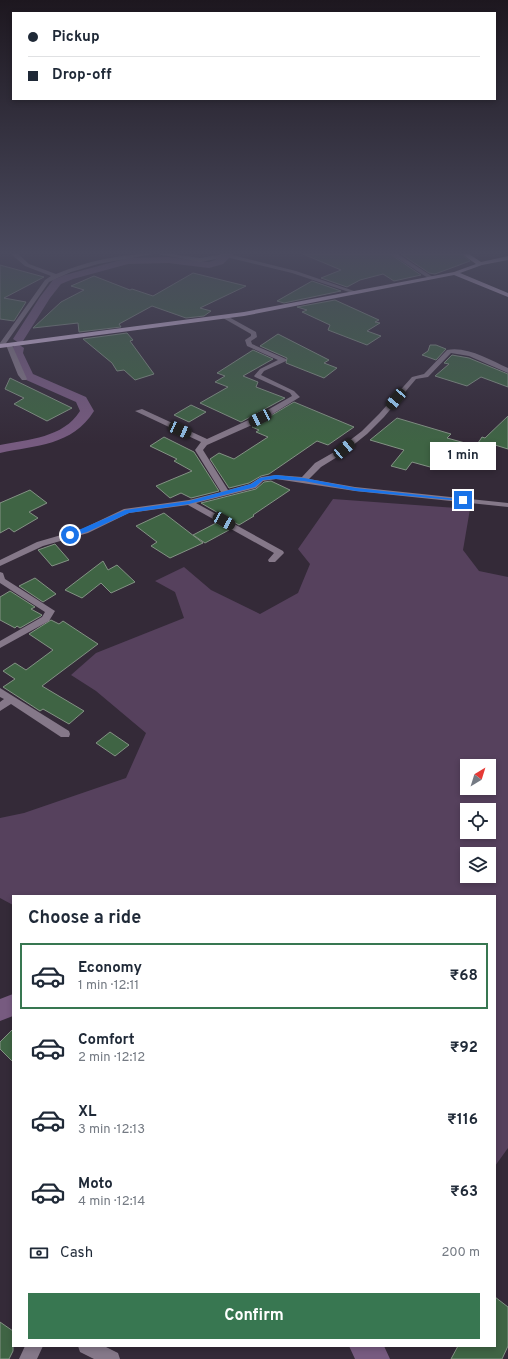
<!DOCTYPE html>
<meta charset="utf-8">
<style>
:root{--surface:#fff;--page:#f6f6f7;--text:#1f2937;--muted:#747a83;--line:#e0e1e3;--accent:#387751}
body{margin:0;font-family:Overpass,sans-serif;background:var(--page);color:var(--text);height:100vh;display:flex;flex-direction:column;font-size:15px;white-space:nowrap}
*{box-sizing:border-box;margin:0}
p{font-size:13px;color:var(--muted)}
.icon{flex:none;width:22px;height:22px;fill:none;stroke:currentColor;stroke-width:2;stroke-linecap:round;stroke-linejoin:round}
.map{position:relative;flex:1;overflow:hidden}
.details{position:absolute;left:12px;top:895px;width:484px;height:452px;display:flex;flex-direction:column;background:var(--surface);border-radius:0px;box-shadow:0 2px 6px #0003}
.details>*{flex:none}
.banner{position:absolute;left:12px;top:12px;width:484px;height:88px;border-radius:0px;box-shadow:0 2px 6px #0003;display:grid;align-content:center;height:88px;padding:0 16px;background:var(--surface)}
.needle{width:26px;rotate:38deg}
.buttons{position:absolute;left:460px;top:759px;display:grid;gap:8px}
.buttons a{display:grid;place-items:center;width:36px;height:36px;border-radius:0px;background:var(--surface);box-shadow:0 2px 6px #0003;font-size:20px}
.end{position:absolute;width:18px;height:18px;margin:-9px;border:5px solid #1a73e8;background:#fff;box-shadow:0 0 0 2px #fff}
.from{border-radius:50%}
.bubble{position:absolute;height:28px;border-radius:0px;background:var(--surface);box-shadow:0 2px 6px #0003;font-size:13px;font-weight:700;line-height:28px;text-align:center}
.car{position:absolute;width:12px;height:24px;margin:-12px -6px;border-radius:5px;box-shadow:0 0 3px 1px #0007;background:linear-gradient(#222 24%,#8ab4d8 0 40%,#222 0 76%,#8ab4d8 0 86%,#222 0)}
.banner b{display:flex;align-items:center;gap:14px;height:38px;font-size:15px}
.banner b+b{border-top:1px solid var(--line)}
.banner i{width:10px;height:10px;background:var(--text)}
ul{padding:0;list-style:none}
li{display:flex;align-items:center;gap:12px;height:66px;margin:0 8px 6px;padding:0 8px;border:2px solid transparent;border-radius:0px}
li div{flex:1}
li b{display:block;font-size:15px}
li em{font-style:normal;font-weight:700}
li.active{border-color:var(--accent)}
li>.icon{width:36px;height:36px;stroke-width:1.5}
h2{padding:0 16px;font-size:18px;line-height:48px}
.pay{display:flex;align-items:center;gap:10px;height:44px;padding:0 16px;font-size:15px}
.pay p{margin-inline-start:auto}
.button{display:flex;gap:8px;margin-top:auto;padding:8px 16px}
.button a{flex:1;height:46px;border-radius:0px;background:var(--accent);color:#fff;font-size:16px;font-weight:700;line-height:46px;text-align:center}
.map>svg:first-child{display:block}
</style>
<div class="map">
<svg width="508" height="1359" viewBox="0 0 508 1359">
<rect width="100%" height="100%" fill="#342a38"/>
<!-- green -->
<path fill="#56415d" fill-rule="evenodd" d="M333 499 470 509 463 550 479 571 508 577V1148L495 1166V896H13V905L0 898V818L24 813 126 778 146 733 96 691 71 675 96 653 184 618 175 592 155 581 184 567 211 590 260 614 298 593 310 564 298 549ZM467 766H489V788H467ZM467 810H489V832H467ZM467 854H489V876H467Z"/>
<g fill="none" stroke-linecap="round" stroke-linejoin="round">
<!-- canal -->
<g fill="#775b80" fill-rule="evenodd">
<path d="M222 254H233L223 264 209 268 168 263 128 264 73 279 61 284 50 298 23 341 19 343 13 339 40 297 53 280 65 275 128 258 168 257 209 262 215 260Z"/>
<path d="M18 344 24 348 23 353 33 374 86 397 94 411C72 446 36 445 0 453V445C29 439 63 438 80 411L76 402 24 379 11 353 14 345Z"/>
<path d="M13 994V1016L0 1021V999Z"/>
<path d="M349 1346H384L390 1359H355Z"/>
</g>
</g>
<!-- building -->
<g fill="#3f6444" stroke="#839284">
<path d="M303 254H390L421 275 394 281 383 274 360 280 347 287 321 278 341 270Z"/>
<path d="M401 254H461L470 261 435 274 429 273Z"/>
<path d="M0 265 44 277 4 298 26 302 14 321 0 319Z"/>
<path d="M193 273 246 286 200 308 211 311 204 316 186 318 152 306 119 324 121 327 79 332 78 323 33 328 61 302 84 290 71 286 94 276 130 290 132 289 153 296Z"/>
<path d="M312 281 341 291 284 303 277 301Z"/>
<path d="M335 300 379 320 375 322 380 323 367 331 381 336 367 345 328 330 330 325 302 312 307 310 297 307Z"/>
<path d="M127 333 133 340 130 341 154 374 135 380 124 370 117 371 112 363 83 339Z"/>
<path d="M278 334 329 360 324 363 337 368 324 378 286 363 287 358 260 346Z"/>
<path d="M430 345H436L446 349 436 360 422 355 428 351Z"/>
<path d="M253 350 273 359 243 376 258 382 256 387 285 398 241 422 200 403 228 387 215 382 225 376 217 373Z"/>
<path d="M452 355 469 358 508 374V387L481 377 467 386 435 376 449 364 444 363Z"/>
<path d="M10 378 72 408 47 421 14 404 24 398 5 389Z"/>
<path d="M294 402 354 427 328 445 317 441 269 474 261 476 249 483 229 488 210 459 219 453 234 459 268 437 256 432 259 430 252 427Z"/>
<path d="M191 405 206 412 189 422 174 415Z"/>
<path d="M508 416V449L495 445 483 465 441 454 430 467 412 462 406 470 391 466 404 450 370 440 397 418 451 434 447 438 476 446 482 437 485 438Z"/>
<path d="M164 437 194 452 219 491 191 498 181 493 170 498 156 486 192 471 174 461 177 459 150 446Z"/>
<path d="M271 481 290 490 253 515 254 516 239 525 201 503 256 489 264 482Z"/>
<path d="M30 490 47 503 29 512 38 518 14 532 9 528 0 533V503Z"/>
<path d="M164 513 203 543 170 558 151 546 157 542 136 526Z"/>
<path d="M216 523 229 530 205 543 193 535Z"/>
<path d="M55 544 69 560 52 566 38 550Z"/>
<path d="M103 561 108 570 117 565 135 582 111 593 101 583 82 598 65 590Z"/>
<path d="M35 578 56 594 43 602 19 586Z"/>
<path d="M10 591 35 607 31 609 42 615 41 616 20 628 17 626 15 628 0 620V597Z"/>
<path d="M51 620 59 624 63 621 98 644 42 686 84 711 69 724 43 709 40 711 3 687 15 679 3 671 15 663 26 670 53 650 29 634Z"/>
<path d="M110 732 129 745 115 756 96 743Z"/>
<path d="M13 1029V1062L0 1049V1042Z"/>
<path d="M495 1297 508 1307V1346L502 1359H451L458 1346H495Z"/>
<path d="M0 1322 13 1331V1351L9 1359H0Z"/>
</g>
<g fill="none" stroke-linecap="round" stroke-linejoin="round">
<!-- minor -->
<g fill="#857889" fill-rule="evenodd">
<path d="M11 254H18L29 264 56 274C87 261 119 254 153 254L98 264 71 272 49 282 4 346H0V343L45 280 51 276 25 266Z"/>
<path d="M158 254H172L200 258 224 254 216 259 200 262Z"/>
<path d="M391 254H398L433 277 428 278Z"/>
<path d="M232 255 296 271 357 292 352 293 292 273 230 258 229 257Z"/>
<path d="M223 316H227L256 332 257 337 251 341 252 344 286 359V361L264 371 261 375 294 391 300 397 263 420 207 445 203 450 228 490 250 484 261 477 276 475 302 477 315 463 336 451 362 431 379 414 412 377 424 374 447 350C467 346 490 360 508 368V373L469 356 451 353 428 377 416 379 384 417 367 434 342 454 321 467 309 479 355 487 508 503V507L355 491 276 479 263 481 256 488 196 503 283 551 284 553 275 562H269L268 560 274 553 188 505 129 513 88 533 43 546 0 566V560L37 542 82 529 124 509 189 500 221 492 195 450 201 442 135 411 142 409 207 439 257 416 292 396 290 393 255 377 254 376 260 369 278 360 247 346 245 340 251 336V334L223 318Z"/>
<path d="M7 344 12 345 27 379 26 380H22L18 375 6 345Z"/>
<path d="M0 572 3 573 5 579 55 611 49 621 0 648V641L42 617 45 612 0 583Z"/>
<path d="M0 688 69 731 70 734 69 737H61L11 704 0 711V702L4 699 0 697Z"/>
<path d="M25 1346H43L37 1359H19Z"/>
<path d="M78 1346H104L118 1353 120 1359H94L80 1352Z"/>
</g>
<!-- major -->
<path fill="#ddc2e6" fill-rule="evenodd" d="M462 254H469L481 262 508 256V260L482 265 460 273 508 293V297L454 275 244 316 0 348V344L244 312 454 272 476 264Z"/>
</g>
<!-- sky -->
<linearGradient id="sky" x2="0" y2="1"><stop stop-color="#1d171f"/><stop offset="0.57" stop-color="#4a4a5e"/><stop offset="1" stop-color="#4a4a5e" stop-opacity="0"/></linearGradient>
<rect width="508" height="444" fill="url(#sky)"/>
<!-- route -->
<path fill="#1a73e8" d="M276 475 304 478 356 488 466 500 463 501 356 491 304 481 276 479 263 480 255 487 189 504 129 513 87 532 70 537 67 535 125 510 189 501 251 484 260 478Z"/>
</svg>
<div class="buttons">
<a><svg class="needle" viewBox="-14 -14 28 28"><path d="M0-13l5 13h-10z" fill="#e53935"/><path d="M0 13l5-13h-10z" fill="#747a83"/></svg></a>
<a><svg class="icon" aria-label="locate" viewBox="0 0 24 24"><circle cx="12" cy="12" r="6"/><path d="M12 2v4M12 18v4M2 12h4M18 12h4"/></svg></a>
<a><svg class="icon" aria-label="layers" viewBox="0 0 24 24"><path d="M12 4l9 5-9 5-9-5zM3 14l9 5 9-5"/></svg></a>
</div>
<i class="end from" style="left:70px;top:535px"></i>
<i class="end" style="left:463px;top:500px"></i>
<div class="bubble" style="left:430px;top:442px;width:66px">1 min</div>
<i class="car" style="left:396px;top:399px;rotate:220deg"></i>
<i class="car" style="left:260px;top:418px;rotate:244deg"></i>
<i class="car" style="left:180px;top:430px;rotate:114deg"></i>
<i class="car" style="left:344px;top:449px;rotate:50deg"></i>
<i class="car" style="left:224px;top:521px;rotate:119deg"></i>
<div class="banner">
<b><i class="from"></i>Pickup</b>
<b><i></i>Drop-off</b>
</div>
<section class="details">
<h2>Choose a ride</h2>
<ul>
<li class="active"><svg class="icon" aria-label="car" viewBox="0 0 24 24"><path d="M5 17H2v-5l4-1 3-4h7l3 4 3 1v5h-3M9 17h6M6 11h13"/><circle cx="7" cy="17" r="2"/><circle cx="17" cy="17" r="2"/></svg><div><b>Economy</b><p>1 min · 12:11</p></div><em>₹68</em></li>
<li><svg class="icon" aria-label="car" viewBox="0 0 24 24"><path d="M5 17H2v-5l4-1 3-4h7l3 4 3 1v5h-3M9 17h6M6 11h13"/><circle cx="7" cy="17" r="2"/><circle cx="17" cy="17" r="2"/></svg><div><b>Comfort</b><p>2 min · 12:12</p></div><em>₹92</em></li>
<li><svg class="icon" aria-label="car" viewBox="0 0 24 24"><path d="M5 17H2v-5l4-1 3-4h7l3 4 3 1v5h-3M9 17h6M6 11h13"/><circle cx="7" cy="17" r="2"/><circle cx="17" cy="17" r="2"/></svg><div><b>XL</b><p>3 min · 12:13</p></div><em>₹116</em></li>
<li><svg class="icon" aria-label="car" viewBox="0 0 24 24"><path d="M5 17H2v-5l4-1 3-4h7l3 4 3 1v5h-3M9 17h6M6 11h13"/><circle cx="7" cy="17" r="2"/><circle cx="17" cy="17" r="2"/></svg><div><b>Moto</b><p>4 min · 12:14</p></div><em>₹63</em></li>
</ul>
<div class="pay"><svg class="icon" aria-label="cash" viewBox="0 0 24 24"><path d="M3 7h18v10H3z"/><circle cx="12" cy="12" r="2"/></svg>Cash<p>200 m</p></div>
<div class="button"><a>Confirm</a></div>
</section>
</div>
